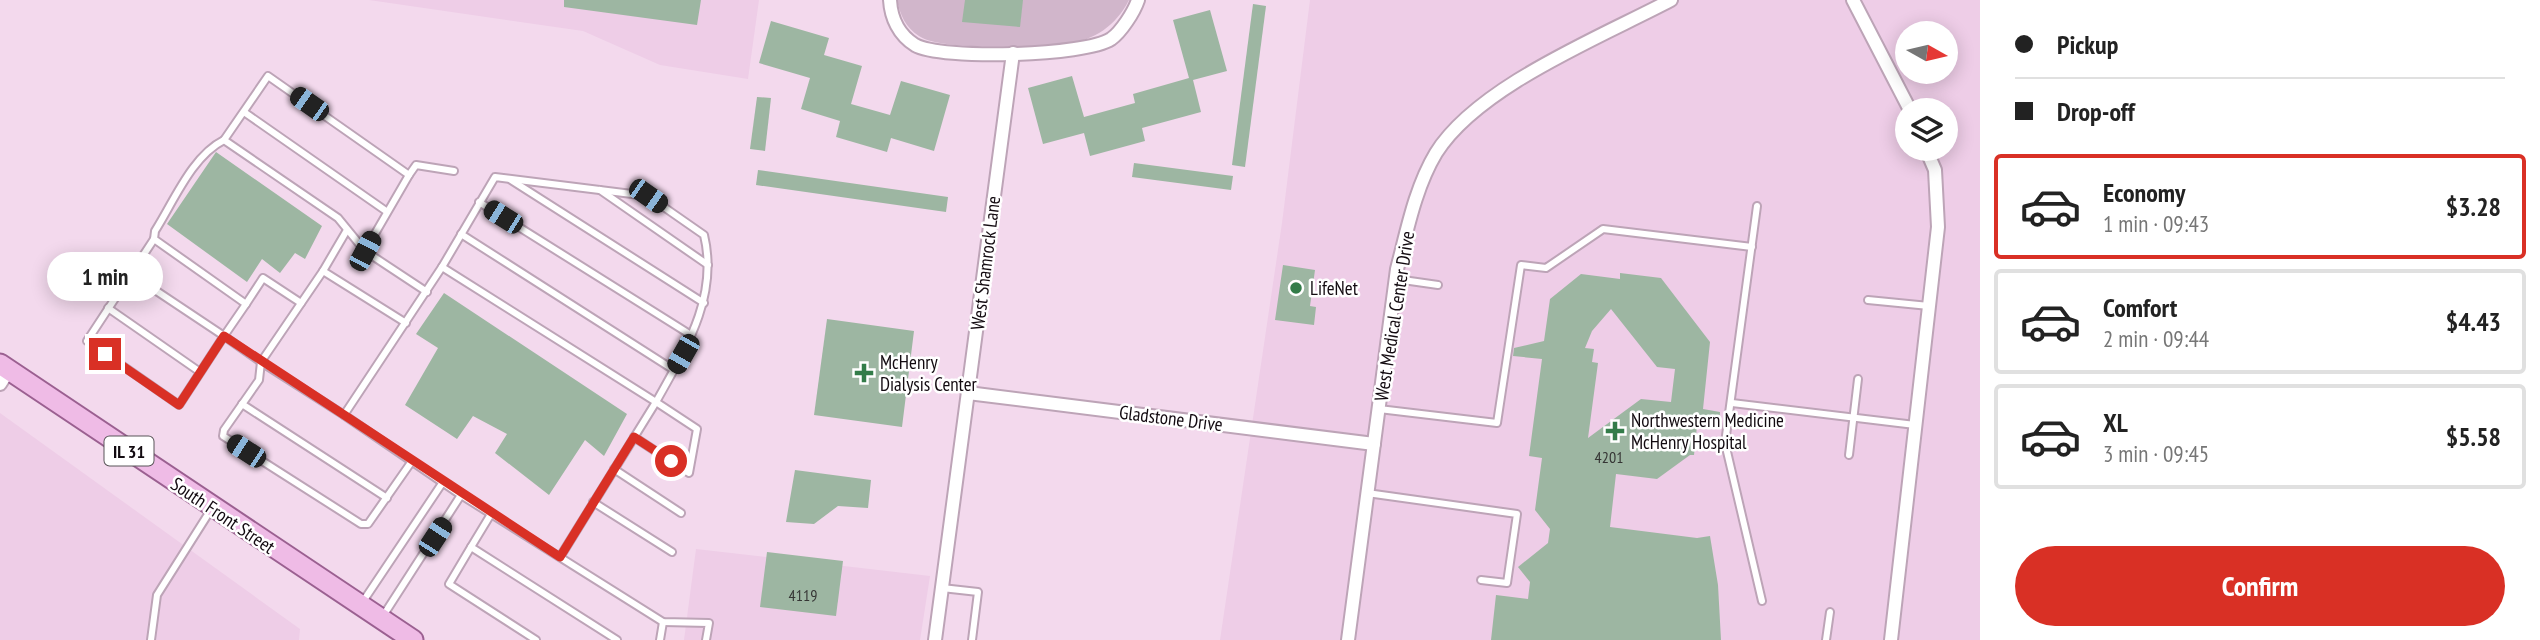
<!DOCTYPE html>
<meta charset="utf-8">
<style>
:root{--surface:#fff;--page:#f2f2f2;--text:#222;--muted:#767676;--line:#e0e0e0;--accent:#d93025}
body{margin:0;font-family:"PT Sans Narrow",sans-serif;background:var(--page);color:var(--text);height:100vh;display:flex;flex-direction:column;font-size:26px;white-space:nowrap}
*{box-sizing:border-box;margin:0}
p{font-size:23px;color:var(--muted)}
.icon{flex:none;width:38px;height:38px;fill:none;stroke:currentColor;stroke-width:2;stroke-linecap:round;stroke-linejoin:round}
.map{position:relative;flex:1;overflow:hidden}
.side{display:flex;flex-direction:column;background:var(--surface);width:560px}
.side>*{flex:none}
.hud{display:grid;align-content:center;height:154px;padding:0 35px;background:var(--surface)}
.needle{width:46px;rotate:98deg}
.tools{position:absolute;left:1895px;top:21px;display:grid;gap:14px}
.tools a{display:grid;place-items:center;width:63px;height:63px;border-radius:50%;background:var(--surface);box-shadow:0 4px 18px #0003;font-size:35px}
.end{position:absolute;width:32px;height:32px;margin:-16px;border:9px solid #d93025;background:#fff;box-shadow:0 0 0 4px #fff}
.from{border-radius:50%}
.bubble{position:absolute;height:49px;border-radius:24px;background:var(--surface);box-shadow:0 4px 18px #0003;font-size:23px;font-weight:600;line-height:49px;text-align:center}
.car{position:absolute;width:21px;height:42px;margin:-21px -10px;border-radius:9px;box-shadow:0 0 5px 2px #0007;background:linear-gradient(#222 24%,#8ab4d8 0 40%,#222 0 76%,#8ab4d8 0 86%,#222 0)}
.hud b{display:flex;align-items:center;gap:24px;height:66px;font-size:26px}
.hud b+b{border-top:2px solid var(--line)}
.hud i{width:18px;height:18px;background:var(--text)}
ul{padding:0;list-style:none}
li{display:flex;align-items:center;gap:21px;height:105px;margin:0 14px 10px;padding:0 21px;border:4px solid var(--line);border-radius:7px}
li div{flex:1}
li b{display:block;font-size:26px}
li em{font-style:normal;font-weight:600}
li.on{border-color:var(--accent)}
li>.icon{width:63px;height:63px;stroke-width:1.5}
.primary-button{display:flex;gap:14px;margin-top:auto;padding:14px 35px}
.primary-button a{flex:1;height:80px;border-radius:42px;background:var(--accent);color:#fff;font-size:28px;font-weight:600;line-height:80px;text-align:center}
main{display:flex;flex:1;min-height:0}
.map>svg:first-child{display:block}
</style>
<main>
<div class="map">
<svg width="1980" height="640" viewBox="0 0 1980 640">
<rect width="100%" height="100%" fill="#f3d9ed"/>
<!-- built -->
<g fill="#eecde7" fill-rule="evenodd">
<path d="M369 0H759L748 79 660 65 583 31Z"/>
<path d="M1310 0H1980V640H1220L1282 223ZM1908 33H1946V72H1908ZM1908 110H1946V149H1908Z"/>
<path d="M0 413 300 629 299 640H0Z"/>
<path d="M696 549 930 576 920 640H684Z"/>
</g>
<!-- green -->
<path fill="#d1b6cb" d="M897 0H1129C1115 27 1095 39 1066 45 1033 45 943 52 919 36 906 28 900 15 897 0Z"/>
<!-- building -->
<g fill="#9db6a2" fill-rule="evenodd">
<path d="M564 0H701L697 25 564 7Z"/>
<path d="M965 0H1023L1020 27 962 22Z"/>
<path d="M1253 4 1266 6 1245 167 1232 165Z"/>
<path d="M1210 10 1227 71 1193 80 1201 112 1142 128 1145 141 1090 156 1084 133 1043 144 1028 88 1072 76 1084 117 1135 103 1133 94 1189 78 1173 20Z"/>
<path d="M771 21 829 38 824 55 862 66 851 104 890 115 901 81 950 95 934 151 891 138 887 152 836 137 840 121 801 109 810 78 759 63Z"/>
<path d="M757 97 771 98 765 151 750 149Z"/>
<path d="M216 152 322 226 305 259 295 253 280 273 262 259 247 282 167 224Z"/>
<path d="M1134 163 1233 176 1231 190 1132 177Z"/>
<path d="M758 170 948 197 946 212 756 185Z"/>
<path d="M1283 265 1315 270 1310 306 1316 307 1314 325 1275 320Z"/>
<path d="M1620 273 1661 278 1710 342 1703 409 1720 412 1719 428 1697 426 1694 455H1690L1657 479 1616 474 1610 527 1697 538 1710 536 1718 585 1721 640H1491L1496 595 1528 599 1530 582 1518 567 1548 543 1550 529 1535 510 1542 458 1529 456 1542 359 1513 356 1514 348 1544 341 1550 299 1581 274 1620 279ZM1611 309 1657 367 1675 369 1671 402 1641 399 1588 438 1598 363 1592 362 1594 349 1585 348 1592 331Z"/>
<path d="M444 293 627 414 604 456 585 440 549 495 495 453 507 434 473 416 457 439 405 405 438 348 416 334Z"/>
<path d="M827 319 914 331 902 427 814 415Z"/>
<path d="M795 470 871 480 868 508 838 506 814 524 786 522Z"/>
<path d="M767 552 843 561 836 616 760 607Z"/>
</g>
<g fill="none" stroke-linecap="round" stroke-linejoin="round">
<!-- lane casing -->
<g stroke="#bda4b7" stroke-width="10">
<g id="lane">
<path d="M244 112 386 211"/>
<path d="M224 140C192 156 174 201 155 231L154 239 246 304 224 336 261 362 323 271"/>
<path d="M409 175 416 165 454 171"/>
<path d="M511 180 704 303"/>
<path d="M600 190 708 265"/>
<path d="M479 202 691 335"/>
<path d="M1757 206 1725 443 1762 601"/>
<path d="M347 230 323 271 406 323"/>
<path d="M461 234 674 370"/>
<path d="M365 251 409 175 268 76 224 140 338 218 365 251 427 292"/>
<path d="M442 267 495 177 648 196 704 235C719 297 685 350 656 402L697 429 689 473 634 437"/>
<path d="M131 274 87 341 179 405 224 336 131 274 154 239"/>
<path d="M1396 279 1438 285"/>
<path d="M1868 300 1929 306"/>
<path d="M246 304 263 278 301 303"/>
<path d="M108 308 200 372"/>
<path d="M1732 403 1915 425"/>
<path d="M242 404 387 498"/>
<path d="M1379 409 1497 423 1521 265 1546 268 1603 229 1752 247"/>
<path d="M344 415 261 362 259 380 224 430 223 436 361 524H368L412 461"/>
<path d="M1849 455 1858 379"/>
<path d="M614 469 681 513"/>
<path d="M1367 493 1517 514 1507 583 1481 580"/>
<path d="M593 502 672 552"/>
<path d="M491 514 471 547 617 640"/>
<path d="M471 547 449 584 536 640"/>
<path d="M560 557 656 402 442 267 344 415 461 495 663 622 709 623 706 640"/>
<path d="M942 588 978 592 972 640"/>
<path d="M362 603 443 482"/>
<path d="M383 616 461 495"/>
<path d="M151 640 157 595 212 508"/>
<path d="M660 640 663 622"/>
<path d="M1826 640 1830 612"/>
</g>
</g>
<!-- street casing -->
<g stroke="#bda4b7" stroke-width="16">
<g id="street">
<path d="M890 0C891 18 899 35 915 45 941 60 1085 56 1111 39 1121 32 1134 12 1138 0"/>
<path d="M1853 0 1910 110"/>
<path d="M0 384 9 370"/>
<path d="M968 393 1374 444"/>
<path d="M935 640 1013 53"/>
<path d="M1348 640 1397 269C1407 231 1415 188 1436 153 1478 86 1601 37 1671 0"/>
<path d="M1891 640 1938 227 1935 170 1926 149"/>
</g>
</g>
<!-- primary casing -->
<g stroke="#9b6091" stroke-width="23">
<path id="primary" d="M0 364 413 640"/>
</g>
<!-- lane -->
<use href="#lane" stroke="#fff" stroke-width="6"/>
<!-- street -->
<use href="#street" stroke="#fff" stroke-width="12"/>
<!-- primary -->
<use href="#primary" stroke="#efbbe6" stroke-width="19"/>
</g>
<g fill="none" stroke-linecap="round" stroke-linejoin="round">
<!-- route -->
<path stroke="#d93025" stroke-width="9" d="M105 354 179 405 224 336 560 557 634 437 671 461"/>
</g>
<!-- markers -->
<g fill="#337c49" stroke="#fff" stroke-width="2.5">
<circle cx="1296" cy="288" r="7"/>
<path d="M860.5 362.5h7v7h7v7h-7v7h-7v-7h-7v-7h7z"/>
<path d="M1611.5 420.5h7v7h7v7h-7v7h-7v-7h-7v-7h7z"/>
</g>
<g text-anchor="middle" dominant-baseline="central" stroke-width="5" stroke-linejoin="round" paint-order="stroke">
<!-- number labels -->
<g font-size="16" fill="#353534">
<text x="1609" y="457">4201</text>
<text x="803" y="595">4119</text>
</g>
<!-- shield labels -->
<rect fill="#fff" stroke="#595458" stroke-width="2" x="104.5" y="436.5" width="49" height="29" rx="5"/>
<g font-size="18" font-weight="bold" fill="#120a10">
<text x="129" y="451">IL 31</text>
</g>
<!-- street labels -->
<g font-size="19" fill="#120a10" stroke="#fff">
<text transform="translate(985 263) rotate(-83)">West Shamrock Lane</text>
<text transform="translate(1394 316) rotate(-81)">West Medical Center Drive</text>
<text transform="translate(1171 418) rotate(7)">Gladstone Drive</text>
<text transform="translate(223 515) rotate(34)">South Front Street</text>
</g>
<!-- poi labels -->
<g font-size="19" fill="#120a10" stroke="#fff" text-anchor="start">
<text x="1310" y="288">LifeNet</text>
<text x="880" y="362">McHenry<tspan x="880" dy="22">Dialysis Center</tspan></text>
<text x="1631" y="420">Northwestern Medicine<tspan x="1631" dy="22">McHenry Hospital</tspan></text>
</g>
</g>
</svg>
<div class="tools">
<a><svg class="needle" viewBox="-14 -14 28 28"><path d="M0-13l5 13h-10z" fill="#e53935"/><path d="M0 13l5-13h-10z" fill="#767676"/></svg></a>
<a><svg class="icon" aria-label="layers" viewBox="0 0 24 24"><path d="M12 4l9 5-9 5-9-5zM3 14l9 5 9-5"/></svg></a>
</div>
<i class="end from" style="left:671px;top:461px"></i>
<i class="end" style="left:105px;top:354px"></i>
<div class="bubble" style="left:47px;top:252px;width:116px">1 min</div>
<i class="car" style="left:309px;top:104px;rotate:305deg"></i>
<i class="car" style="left:648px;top:196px;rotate:125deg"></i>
<i class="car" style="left:503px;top:217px;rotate:302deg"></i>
<i class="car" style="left:365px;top:251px;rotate:28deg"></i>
<i class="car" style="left:683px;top:354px;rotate:210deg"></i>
<i class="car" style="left:246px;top:451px;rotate:303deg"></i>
<i class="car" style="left:435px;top:537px;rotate:33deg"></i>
</div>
<section class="side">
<div class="hud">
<b><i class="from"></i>Pickup</b>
<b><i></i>Drop-off</b>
</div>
<ul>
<li class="on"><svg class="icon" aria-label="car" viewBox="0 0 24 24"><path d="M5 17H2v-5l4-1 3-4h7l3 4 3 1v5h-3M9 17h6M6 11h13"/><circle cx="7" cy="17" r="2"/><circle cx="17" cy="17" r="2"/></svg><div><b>Economy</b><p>1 min · 09:43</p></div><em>$3.28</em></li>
<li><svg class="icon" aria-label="car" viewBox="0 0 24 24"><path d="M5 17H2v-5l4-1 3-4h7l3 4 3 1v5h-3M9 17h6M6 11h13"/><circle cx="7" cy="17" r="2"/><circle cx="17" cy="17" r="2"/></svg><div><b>Comfort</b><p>2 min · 09:44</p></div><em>$4.43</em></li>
<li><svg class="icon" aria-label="car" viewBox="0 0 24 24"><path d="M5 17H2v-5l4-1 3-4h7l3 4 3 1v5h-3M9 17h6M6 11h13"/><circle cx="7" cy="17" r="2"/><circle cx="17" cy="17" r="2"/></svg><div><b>XL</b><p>3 min · 09:45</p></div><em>$5.58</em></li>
</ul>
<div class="primary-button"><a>Confirm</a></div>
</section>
</main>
